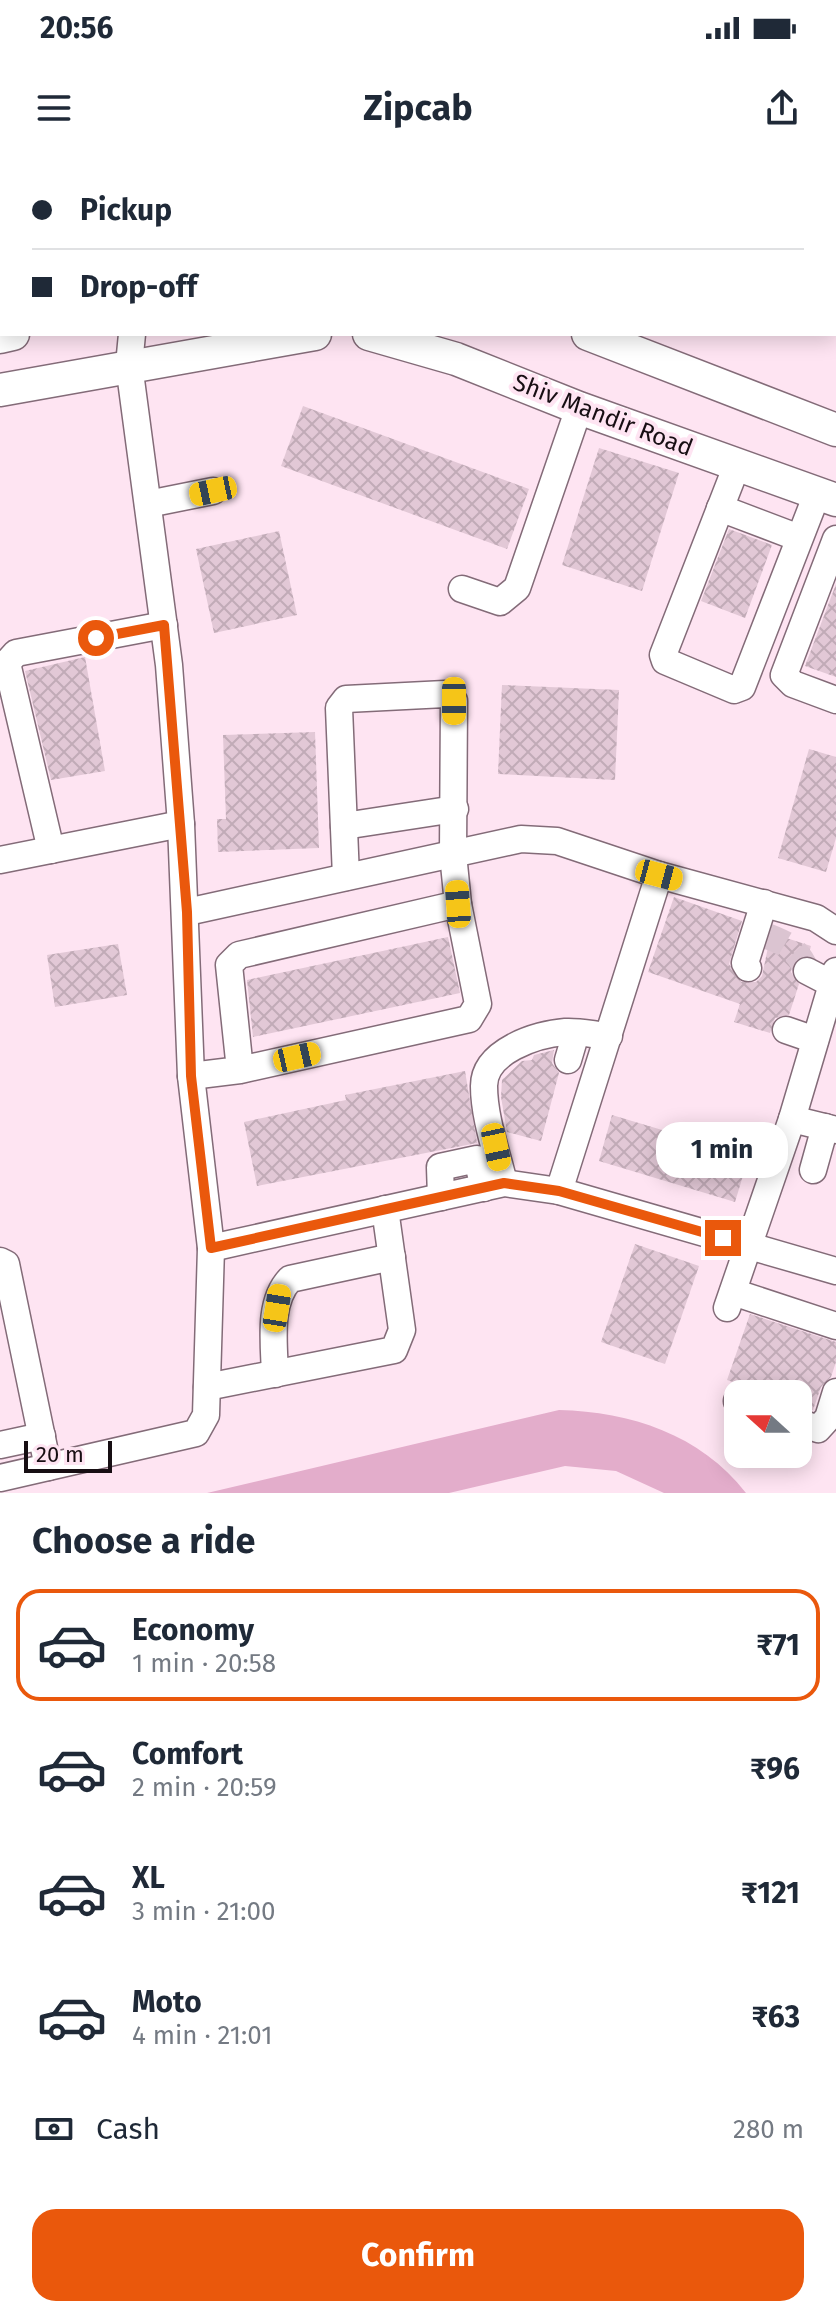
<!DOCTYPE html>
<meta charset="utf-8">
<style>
:root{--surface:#fff;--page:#f6f6f7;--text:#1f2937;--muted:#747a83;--line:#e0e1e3;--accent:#ea580c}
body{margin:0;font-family:"Fira Sans",sans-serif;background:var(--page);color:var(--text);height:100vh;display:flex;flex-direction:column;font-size:30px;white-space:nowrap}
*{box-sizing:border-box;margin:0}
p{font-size:26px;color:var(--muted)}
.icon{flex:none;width:44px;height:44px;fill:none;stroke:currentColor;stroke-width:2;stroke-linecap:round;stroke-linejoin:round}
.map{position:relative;height:1333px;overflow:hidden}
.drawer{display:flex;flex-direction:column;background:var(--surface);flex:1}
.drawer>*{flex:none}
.hud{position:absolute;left:0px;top:0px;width:836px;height:176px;box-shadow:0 4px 20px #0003;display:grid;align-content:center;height:176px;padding:0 32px;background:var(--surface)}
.needle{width:52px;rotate:291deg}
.buttons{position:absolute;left:724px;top:1220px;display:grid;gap:16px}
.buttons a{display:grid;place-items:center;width:88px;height:88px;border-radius:16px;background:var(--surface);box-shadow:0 4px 20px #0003;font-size:40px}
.scale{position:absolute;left:24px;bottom:20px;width:88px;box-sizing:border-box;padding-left:8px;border:4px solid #170e13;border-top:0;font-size:22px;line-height:28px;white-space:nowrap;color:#170e13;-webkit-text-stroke:6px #fee4f2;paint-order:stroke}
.end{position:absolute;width:36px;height:36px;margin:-18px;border:10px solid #ea580c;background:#fff;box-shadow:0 0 0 4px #fff}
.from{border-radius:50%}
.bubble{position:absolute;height:56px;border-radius:24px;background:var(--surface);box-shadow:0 4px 20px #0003;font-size:26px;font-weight:700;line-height:56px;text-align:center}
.car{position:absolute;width:24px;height:48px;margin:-24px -12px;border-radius:10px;box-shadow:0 0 6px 2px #0007;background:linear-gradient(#f5c518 24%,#345 0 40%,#f5c518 0 76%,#345 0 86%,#f5c518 0)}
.hud b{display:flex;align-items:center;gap:28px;height:76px;font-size:30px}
.hud b+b{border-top:2px solid var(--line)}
.hud i{width:20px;height:20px;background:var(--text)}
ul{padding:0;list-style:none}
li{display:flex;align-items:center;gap:24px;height:112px;margin:0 16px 12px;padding:0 16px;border:4px solid transparent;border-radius:24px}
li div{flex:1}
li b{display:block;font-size:30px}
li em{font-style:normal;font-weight:700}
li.current{border-color:var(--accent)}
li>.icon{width:72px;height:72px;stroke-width:1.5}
h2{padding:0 32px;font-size:36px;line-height:96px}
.pay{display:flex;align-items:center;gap:20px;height:88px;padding:0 32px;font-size:30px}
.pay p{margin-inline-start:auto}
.cta{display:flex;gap:16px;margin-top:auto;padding:16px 32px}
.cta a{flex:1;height:92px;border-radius:24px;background:var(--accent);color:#fff;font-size:32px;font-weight:700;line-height:92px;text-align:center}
.status{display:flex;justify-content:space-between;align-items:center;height:56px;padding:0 40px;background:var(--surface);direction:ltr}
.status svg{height:22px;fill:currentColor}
header{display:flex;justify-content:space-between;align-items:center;height:104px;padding:0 32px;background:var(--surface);font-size:36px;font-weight:700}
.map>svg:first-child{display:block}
</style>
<div class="status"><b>20:56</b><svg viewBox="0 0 49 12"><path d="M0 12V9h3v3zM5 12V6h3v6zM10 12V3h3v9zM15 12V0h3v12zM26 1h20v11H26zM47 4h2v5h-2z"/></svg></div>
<header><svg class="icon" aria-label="menu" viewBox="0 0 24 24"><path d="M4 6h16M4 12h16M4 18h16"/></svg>Zipcab<svg class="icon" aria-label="share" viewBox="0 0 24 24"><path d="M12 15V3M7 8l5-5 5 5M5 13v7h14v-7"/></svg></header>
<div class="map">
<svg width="836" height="1333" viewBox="0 0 836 1333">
<defs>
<pattern id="building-cross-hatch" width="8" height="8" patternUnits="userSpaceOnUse" patternTransform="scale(2)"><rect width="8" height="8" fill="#e2c8d6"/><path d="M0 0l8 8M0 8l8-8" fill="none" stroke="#c1abb7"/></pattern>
</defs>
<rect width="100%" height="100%" fill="#fee4f2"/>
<!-- pitch -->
<path fill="#e3adcb" d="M559 1250C631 1252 700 1274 746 1333H664L616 1311 565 1306 449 1333H207Z"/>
<!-- building -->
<g fill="url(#building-cross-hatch)">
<path d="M303 246 529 329 507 389 281 306Z"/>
<path d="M599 288 679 313 642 431 562 405Z"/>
<path d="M729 369 772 385 745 458 701 441Z"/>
<path d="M279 371 297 455 214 473 196 389Z"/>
<path d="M836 424V517L805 506Z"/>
<path d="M85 497 105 611 51 620 25 511Z"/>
<path d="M502 525 619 530 615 620 498 614Z"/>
<path d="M315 572 319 688 218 692 217 659H226L223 575Z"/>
<path d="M809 589 836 597V678L826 712 778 698Z"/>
<path d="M674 737 742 761 729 804 741 822H756L762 816 771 773 811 786 808 795 799 797 793 804 791 812 799 824 789 855 775 858 770 873 734 862 740 844 648 812Z"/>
<path d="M448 777 460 833 253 877 247 820Z"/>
<path d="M118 784 127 835 55 847 47 795Z"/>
<path d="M554 890 552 903 559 913 541 981 507 972 501 937 502 920 522 901 532 900 534 895Z"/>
<path d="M465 911 477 983 257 1026 244 962 346 940 345 935Z"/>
<path d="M612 955 749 996 735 1042 599 1001Z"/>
<path d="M635 1084 699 1106 665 1204 601 1182Z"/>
<path d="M750 1154 836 1182V1202L831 1217 821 1227 813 1250 798 1245V1234H766L727 1220Z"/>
</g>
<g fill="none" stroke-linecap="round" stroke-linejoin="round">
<!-- minor-tunnel -->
<path stroke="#dbc4d1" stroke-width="26" stroke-dasharray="26 13" stroke-linecap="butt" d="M761 774C785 782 797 788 807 811"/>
<!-- minor casing -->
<g stroke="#836b78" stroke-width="29">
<g id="minor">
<path d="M737 305 663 495 665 501 734 530 742 527 817 334"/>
<path d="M148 344 213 331"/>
<path d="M720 348 799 378"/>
<path d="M836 379 784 515 793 524 836 540"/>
<path d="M462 429 500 442 517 428 579 248"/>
<path d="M344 666 455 649"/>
<path d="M51 690 7 503 16 493 164 465"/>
<path d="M0 700 181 664"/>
<path d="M346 717 339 548 346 539 445 534 454 541 453 694 458 744"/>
<path d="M187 752 521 679 557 681 659 715 816 758 836 771"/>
<path d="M748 808 745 803 764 743"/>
<path d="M807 811 832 824"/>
<path d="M786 870 815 880"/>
<path d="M568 900 576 873"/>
<path d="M191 916 240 910 469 859 478 844 458 744 239 795 229 805 240 910"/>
<path d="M792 959 836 970"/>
<path d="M813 1010 825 967"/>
<path d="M504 1023C497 993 484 958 484 926 484 891 537 874 565 872 579 871 595 875 609 876"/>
<path d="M559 1031 659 715"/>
<path d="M441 1037 440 1007 477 999 484 1028"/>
<path d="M211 1088 504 1023 559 1031 836 1111"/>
<path d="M0 1101 6 1104 48 1307"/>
<path d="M733 1132 836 1166"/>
<path d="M727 1148 792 959 836 811"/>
<path d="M275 1214C274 1183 268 1142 290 1119L392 1097"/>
<path d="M207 1227 394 1190 402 1170 385 1049"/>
<path d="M737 1241H738"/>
<path d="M798 1262 818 1269 828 1258 836 1232"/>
<path d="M0 1285 42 1276"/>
<path d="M0 1318 196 1273 206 1255 211 1088 191 916 181 664 169 505 129 205 132 174"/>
</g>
</g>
<!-- tertiary casing -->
<g stroke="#836b78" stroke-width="35">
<g id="tertiary">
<path d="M369 174 456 199 579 248 836 340"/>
<path d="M588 174 836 270"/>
<path d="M0 177 13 174"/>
<path d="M0 230 315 174"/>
</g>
</g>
<!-- minor -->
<use href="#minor" stroke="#fff" stroke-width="26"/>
<!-- tertiary -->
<use href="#tertiary" stroke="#fff" stroke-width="32"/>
</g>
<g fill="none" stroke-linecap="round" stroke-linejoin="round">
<!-- route -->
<path stroke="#ea580c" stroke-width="10" d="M96 478 164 465 187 752 191 916 211 1088 504 1023 559 1031 723 1078"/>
</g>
<g text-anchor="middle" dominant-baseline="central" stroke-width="8" stroke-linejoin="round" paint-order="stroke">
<!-- street labels -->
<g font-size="24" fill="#170e13" stroke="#fee4f2">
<text transform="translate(603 255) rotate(21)">Shiv Mandir Road</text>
</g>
</g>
</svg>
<div class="buttons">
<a><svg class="needle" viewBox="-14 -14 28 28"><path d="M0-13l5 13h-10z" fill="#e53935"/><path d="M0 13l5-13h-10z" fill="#747a83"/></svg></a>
</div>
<div class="scale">20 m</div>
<i class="end from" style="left:96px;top:478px"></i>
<i class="end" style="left:723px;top:1078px"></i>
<div class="bubble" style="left:656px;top:962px;width:132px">1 min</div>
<i class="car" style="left:213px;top:331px;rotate:258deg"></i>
<i class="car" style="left:454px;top:541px;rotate:180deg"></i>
<i class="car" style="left:659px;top:715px;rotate:105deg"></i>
<i class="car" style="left:458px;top:744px;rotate:356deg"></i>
<i class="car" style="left:297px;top:897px;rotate:77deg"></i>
<i class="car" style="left:496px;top:987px;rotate:168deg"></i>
<i class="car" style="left:277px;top:1148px;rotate:9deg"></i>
<div class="hud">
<b><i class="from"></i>Pickup</b>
<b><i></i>Drop-off</b>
</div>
</div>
<section class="drawer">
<h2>Choose a ride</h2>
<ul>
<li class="current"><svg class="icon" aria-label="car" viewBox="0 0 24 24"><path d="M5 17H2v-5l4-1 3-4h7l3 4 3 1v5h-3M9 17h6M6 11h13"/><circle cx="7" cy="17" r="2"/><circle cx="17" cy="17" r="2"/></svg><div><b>Economy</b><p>1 min · 20:58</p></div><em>₹71</em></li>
<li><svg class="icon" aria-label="car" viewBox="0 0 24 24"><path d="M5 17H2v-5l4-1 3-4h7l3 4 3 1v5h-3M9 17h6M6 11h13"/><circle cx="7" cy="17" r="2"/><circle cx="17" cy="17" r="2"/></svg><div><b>Comfort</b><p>2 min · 20:59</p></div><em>₹96</em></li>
<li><svg class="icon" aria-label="car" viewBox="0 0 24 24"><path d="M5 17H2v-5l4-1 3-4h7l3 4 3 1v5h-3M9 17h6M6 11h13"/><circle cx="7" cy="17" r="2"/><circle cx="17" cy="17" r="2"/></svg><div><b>XL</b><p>3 min · 21:00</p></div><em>₹121</em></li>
<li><svg class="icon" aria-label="car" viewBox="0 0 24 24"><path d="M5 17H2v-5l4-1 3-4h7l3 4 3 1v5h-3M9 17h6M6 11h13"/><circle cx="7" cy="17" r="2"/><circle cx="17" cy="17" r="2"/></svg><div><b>Moto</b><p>4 min · 21:01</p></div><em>₹63</em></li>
</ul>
<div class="pay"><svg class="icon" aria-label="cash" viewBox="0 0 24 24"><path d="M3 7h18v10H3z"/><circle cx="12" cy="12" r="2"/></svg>Cash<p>280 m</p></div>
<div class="cta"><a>Confirm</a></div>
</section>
